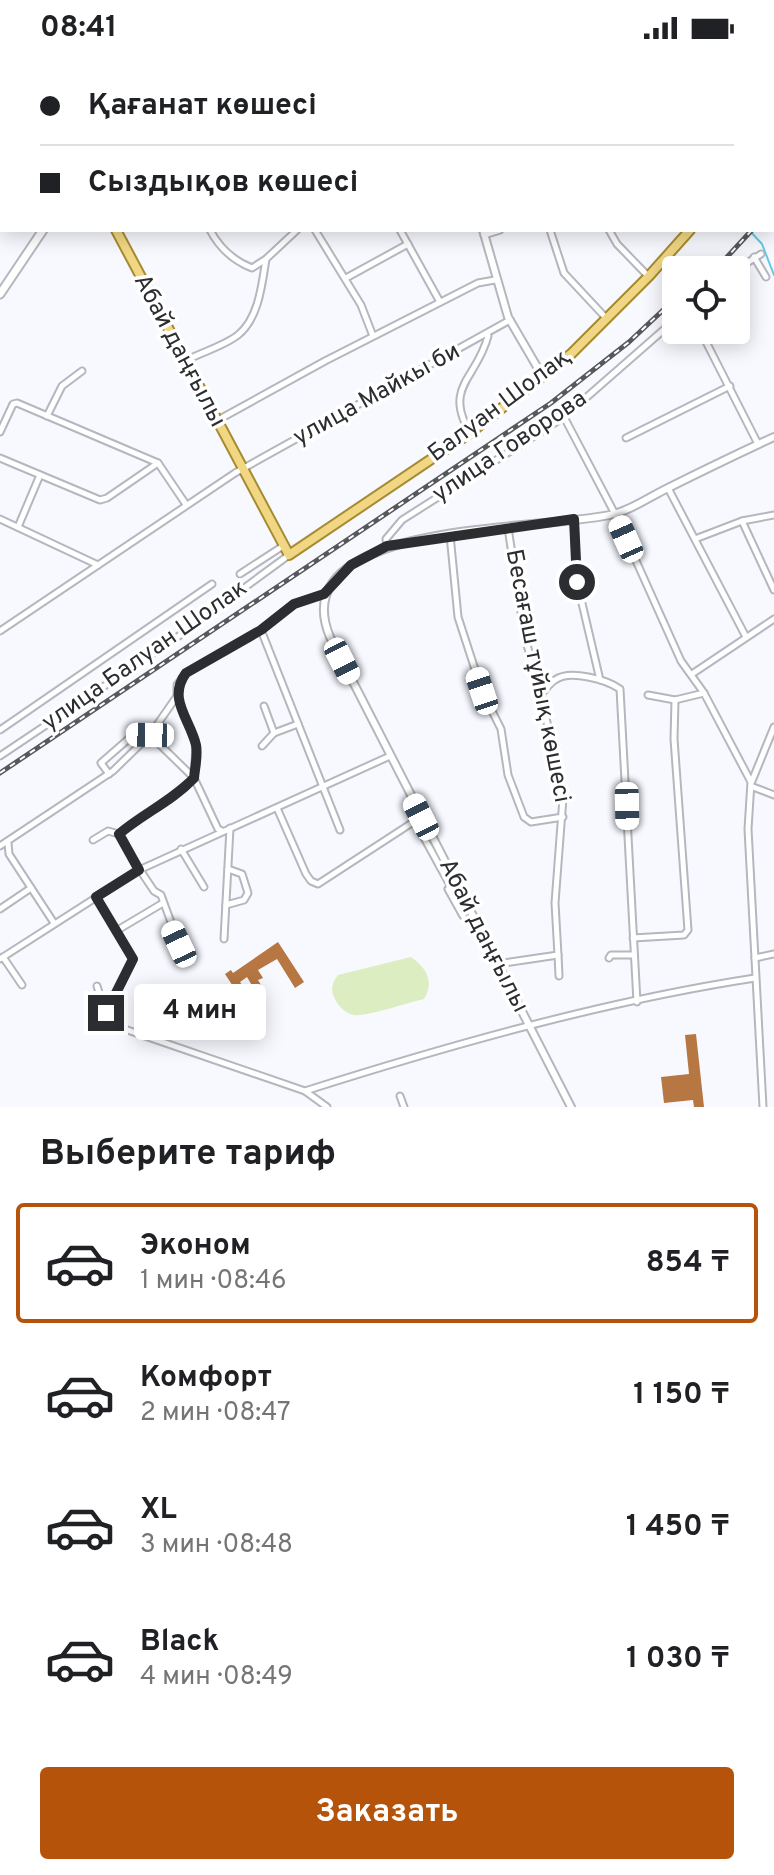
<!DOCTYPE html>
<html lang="ru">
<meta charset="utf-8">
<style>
:root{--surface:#fff;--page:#f6f6f6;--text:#202124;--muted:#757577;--line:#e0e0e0;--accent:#b45309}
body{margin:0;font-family:Overpass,sans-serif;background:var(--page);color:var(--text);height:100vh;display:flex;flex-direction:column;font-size:30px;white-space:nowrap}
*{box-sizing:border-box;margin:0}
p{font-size:26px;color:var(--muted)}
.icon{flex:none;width:44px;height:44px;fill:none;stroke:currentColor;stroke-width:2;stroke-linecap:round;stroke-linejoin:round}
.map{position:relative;height:1051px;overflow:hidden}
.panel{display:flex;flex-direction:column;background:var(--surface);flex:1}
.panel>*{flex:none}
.hud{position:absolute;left:0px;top:0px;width:774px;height:176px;box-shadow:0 4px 20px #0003;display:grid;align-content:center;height:176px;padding:0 40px;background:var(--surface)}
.controls{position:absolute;left:662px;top:200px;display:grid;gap:16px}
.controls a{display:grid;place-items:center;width:88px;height:88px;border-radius:8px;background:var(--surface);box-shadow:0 4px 20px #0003;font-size:40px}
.end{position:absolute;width:36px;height:36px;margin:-18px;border:10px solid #2c2d30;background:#fff;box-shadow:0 0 0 4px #fff}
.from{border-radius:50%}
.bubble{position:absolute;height:56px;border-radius:8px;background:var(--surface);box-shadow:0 4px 20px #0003;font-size:26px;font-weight:700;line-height:56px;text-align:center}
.car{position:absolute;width:24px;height:48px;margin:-24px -12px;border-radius:10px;box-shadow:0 0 6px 2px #0007;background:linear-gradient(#fff 24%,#345 0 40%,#fff 0 76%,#345 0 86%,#fff 0)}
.hud b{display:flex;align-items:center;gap:28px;height:76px;font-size:30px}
.hud b+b{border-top:2px solid var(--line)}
.hud i{width:20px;height:20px;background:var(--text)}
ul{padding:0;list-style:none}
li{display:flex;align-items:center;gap:24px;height:120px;margin:0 16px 12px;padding:0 24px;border:4px solid transparent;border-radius:8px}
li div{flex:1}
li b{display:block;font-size:30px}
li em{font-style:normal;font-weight:700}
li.on{border-color:var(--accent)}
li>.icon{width:72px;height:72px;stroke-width:1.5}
h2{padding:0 40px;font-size:36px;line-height:96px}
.button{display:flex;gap:16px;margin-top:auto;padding:16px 40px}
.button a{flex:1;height:92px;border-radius:8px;background:var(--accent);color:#fff;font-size:32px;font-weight:700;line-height:92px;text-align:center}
.status{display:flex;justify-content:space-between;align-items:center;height:56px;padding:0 40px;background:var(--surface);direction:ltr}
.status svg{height:22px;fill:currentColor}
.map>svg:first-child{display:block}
</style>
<div class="status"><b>08:41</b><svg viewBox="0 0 49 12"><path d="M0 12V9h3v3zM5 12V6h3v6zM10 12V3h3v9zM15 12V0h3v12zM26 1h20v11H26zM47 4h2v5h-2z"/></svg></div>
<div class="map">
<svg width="774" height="1051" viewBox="0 0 774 1051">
<rect width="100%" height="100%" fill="#f7f9ff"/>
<!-- green -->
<path fill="#dceec1" d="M411 901C426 911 435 926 424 943 410 946 366 961 354 959 346 958 338 950 335 943 330 934 332 926 338 919Z"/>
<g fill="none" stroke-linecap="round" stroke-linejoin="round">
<!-- stream -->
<g stroke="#5fcbe4" stroke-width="2">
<path d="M609 0V2"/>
<path d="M749 174 762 188 774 219"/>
</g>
</g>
<!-- building -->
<g fill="#b67743">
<path d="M278 886 304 926 295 932 277 903 258 914 263 922 258 924 264 934 257 938 247 921 240 926 251 943 244 947 225 918 231 914 233 917Z"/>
<path d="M696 978 704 1051H694L693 1044 664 1047 661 1021 689 1018 685 979Z"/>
</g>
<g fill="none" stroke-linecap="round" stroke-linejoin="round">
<!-- minor casing -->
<g stroke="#b5b7be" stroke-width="9">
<g id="minor">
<path d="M204 0 205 2"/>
<path d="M284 0 285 2"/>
<path d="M353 0 355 2"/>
<path d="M462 0 463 2"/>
<path d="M511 0 512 2"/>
<path d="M573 0 574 2"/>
<path d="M644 0 645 2"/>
<path d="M692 0V2"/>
<path d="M0 153H1"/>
<path d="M315 174 361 249 373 280"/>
<path d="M400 174 440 246"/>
<path d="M550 174 564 217 606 262"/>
<path d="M609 174 617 188 648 220"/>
<path d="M484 179 500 174"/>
<path d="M754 201 766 221"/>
<path d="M266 203 297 174"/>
<path d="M736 214 761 198"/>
<path d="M346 222 408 188"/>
<path d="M700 274 758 388"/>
<path d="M187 304C202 296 224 290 238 279 259 262 262 228 266 203L252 212C234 205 219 191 210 174"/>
<path d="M47 360 62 330 82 315"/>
<path d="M564 361 615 458 681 605 704 637 751 726 748 773 763 1051"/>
<path d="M218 364 325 305 478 227 495 224"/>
<path d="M0 376 13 348 17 347 158 407 185 447"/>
<path d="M470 377C443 330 477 323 488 280"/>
<path d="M626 382 730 330"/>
<path d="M0 402 100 444 107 442 158 407"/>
<path d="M668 432 746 581"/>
<path d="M0 463 98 509"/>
<path d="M574 464 577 526 600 624"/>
<path d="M742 465 774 534"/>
<path d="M18 471 40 419"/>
<path d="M450 479 458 561 482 635 501 673 508 719 524 761 531 766 563 761"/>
<path d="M695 483 742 465 774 459"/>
<path d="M387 490 386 483 402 464 564 361 676 263"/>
<path d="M240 518 283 490"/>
<path d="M261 574 340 774"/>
<path d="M0 575 235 417 510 264"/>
<path d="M692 618 774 563"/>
<path d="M541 638C546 633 550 627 555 624 570 613 607 624 620 633L637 946"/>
<path d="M648 639 675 644 704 637"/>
<path d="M264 650 274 677"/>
<path d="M0 674 212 528"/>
<path d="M262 690 274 677 298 668"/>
<path d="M0 700 176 582 289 499"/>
<path d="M109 718 101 707 133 679H150L194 722 218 773 222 775"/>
<path d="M752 725 774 671"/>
<path d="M753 731 774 739"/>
<path d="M277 752 306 818 311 825 318 828 421 761"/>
<path d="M119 778C144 757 172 745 194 722L196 689 177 640"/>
<path d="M422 778 451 831 456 829"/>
<path d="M93 784 108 775 119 778 139 814"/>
<path d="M8 787 9 798 54 867"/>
<path d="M0 790 113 715 150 679 177 640V629L186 617 261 574 294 548 324 538"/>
<path d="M181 793 204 831"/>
<path d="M140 814 154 835 161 839 179 888"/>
<path d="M451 831 448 833 463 860"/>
<path d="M96 841 133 903 106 957 110 968 305 1035 327 1051"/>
<path d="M226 849 244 844 248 837 242 818 228 813"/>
<path d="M0 853 31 832"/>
<path d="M116 875 163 847"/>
<path d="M633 882 684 879 688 874 674 683 675 644"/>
<path d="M224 883 230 772"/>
<path d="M558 899 559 920"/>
<path d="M3 901 22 929"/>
<path d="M609 902 611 899H634"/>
<path d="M755 902 774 898"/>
<path d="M0 903 139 814 390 700"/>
<path d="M497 908 558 899 555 847 563 742 541 638 525 582 508 472"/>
<path d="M97 930 102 946 108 952"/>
<path d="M305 1035C450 989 605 945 755 922"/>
<path d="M400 1040 404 1051"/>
</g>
</g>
<!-- tertiary casing -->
<g stroke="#b5b7be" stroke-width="10">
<g id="tertiary">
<path d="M402 0 403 2"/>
<path d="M750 0V2"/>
<path d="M772 40 774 41"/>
<path d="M483 174 508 261 543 321"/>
<path d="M571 1051 330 581C280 462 551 475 614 458 631 454 648 442 664 434 700 416 737 398 774 381"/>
</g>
</g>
<!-- secondary casing -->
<g stroke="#b5b7be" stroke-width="11">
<g id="secondary">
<path d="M126 2V0"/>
<path d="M0 238 43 174"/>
</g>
</g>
<!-- primary casing -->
<g stroke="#a68b31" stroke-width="12">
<g id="primary">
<path d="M23 0 25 2"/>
<path d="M772 68 774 65"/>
<path d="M116 174 289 499 470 377 571 298 649 220 690 174"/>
</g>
</g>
<!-- minor -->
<use href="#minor" stroke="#fff" stroke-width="5"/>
<!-- tertiary -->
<use href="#tertiary" stroke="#fff" stroke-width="6"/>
<!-- secondary -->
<use href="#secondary" stroke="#fff" stroke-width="7"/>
<!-- primary -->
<use href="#primary" stroke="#f1d784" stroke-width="8"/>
<!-- rail casing -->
<g stroke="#57585c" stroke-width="5">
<g id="rail">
<path d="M772 152 774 150"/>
<path d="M715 214 752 174"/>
<path d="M0 717 551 347 629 286 676 242"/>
</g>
</g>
<!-- rail -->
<use href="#rail" stroke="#fff" stroke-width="2" stroke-dasharray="6" stroke-linecap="butt"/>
</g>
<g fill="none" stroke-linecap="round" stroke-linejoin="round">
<!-- route -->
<path stroke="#2c2d30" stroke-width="10" d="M106 957 133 903 96 841 139 814 119 778C144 757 172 745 194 722 195 711 198 700 196 689 190 663 167 643 186 617L261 574 294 548 324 538 351 509 387 490 574 463 577 526"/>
</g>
<g text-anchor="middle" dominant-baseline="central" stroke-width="7" stroke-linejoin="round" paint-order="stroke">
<!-- street labels -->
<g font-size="24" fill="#2c2d30" stroke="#fff">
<text transform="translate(179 295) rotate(62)">Абай даңғылы</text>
<text transform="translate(377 339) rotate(-29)">улица Майкы би</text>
<text transform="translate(500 350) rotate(-37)">Балуан Шолақ</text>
<text transform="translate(510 391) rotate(-34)">улица Говорова</text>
<text transform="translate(145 600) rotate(-35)">улица Балуан Шолак</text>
<text transform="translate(537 620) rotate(79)">Бесағаш тұйық көшесі</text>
<text transform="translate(483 880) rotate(63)">Абай даңғылы</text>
</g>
</g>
</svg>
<div class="controls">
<a><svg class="icon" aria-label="locate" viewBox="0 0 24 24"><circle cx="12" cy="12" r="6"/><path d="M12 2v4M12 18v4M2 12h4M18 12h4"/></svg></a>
</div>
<i class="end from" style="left:577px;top:526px"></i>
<i class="end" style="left:106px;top:957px"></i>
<div class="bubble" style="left:134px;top:928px;width:132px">4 мин</div>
<i class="car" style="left:626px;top:483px;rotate:336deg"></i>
<i class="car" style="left:342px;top:605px;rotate:153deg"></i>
<i class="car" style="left:482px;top:635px;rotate:342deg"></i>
<i class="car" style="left:150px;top:679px;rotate:271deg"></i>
<i class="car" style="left:627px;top:750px;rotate:179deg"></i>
<i class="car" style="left:421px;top:761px;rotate:333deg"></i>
<i class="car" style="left:179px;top:888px;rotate:335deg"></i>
<div class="hud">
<b><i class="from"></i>Қағанат көшесі</b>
<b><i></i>Сыздықов көшесі</b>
</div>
</div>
<section class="panel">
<h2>Выберите тариф</h2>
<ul>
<li class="on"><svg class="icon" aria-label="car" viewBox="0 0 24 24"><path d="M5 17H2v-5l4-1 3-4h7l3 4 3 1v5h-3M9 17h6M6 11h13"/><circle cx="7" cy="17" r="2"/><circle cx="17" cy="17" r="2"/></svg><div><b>Эконом</b><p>1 мин · 08:46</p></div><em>854 ₸</em></li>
<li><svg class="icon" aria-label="car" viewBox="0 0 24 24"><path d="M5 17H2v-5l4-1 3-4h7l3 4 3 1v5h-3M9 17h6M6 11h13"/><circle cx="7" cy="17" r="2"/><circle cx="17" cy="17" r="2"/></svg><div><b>Комфорт</b><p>2 мин · 08:47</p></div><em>1 150 ₸</em></li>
<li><svg class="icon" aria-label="car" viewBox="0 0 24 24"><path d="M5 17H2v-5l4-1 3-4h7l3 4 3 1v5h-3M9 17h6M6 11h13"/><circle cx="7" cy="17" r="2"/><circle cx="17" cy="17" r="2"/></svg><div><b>XL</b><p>3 мин · 08:48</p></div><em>1 450 ₸</em></li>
<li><svg class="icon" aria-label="car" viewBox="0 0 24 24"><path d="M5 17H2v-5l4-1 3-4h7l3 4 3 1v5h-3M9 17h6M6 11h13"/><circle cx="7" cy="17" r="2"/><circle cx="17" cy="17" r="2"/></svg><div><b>Black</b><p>4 мин · 08:49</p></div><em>1 030 ₸</em></li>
</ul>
<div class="button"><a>Заказать</a></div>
</section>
